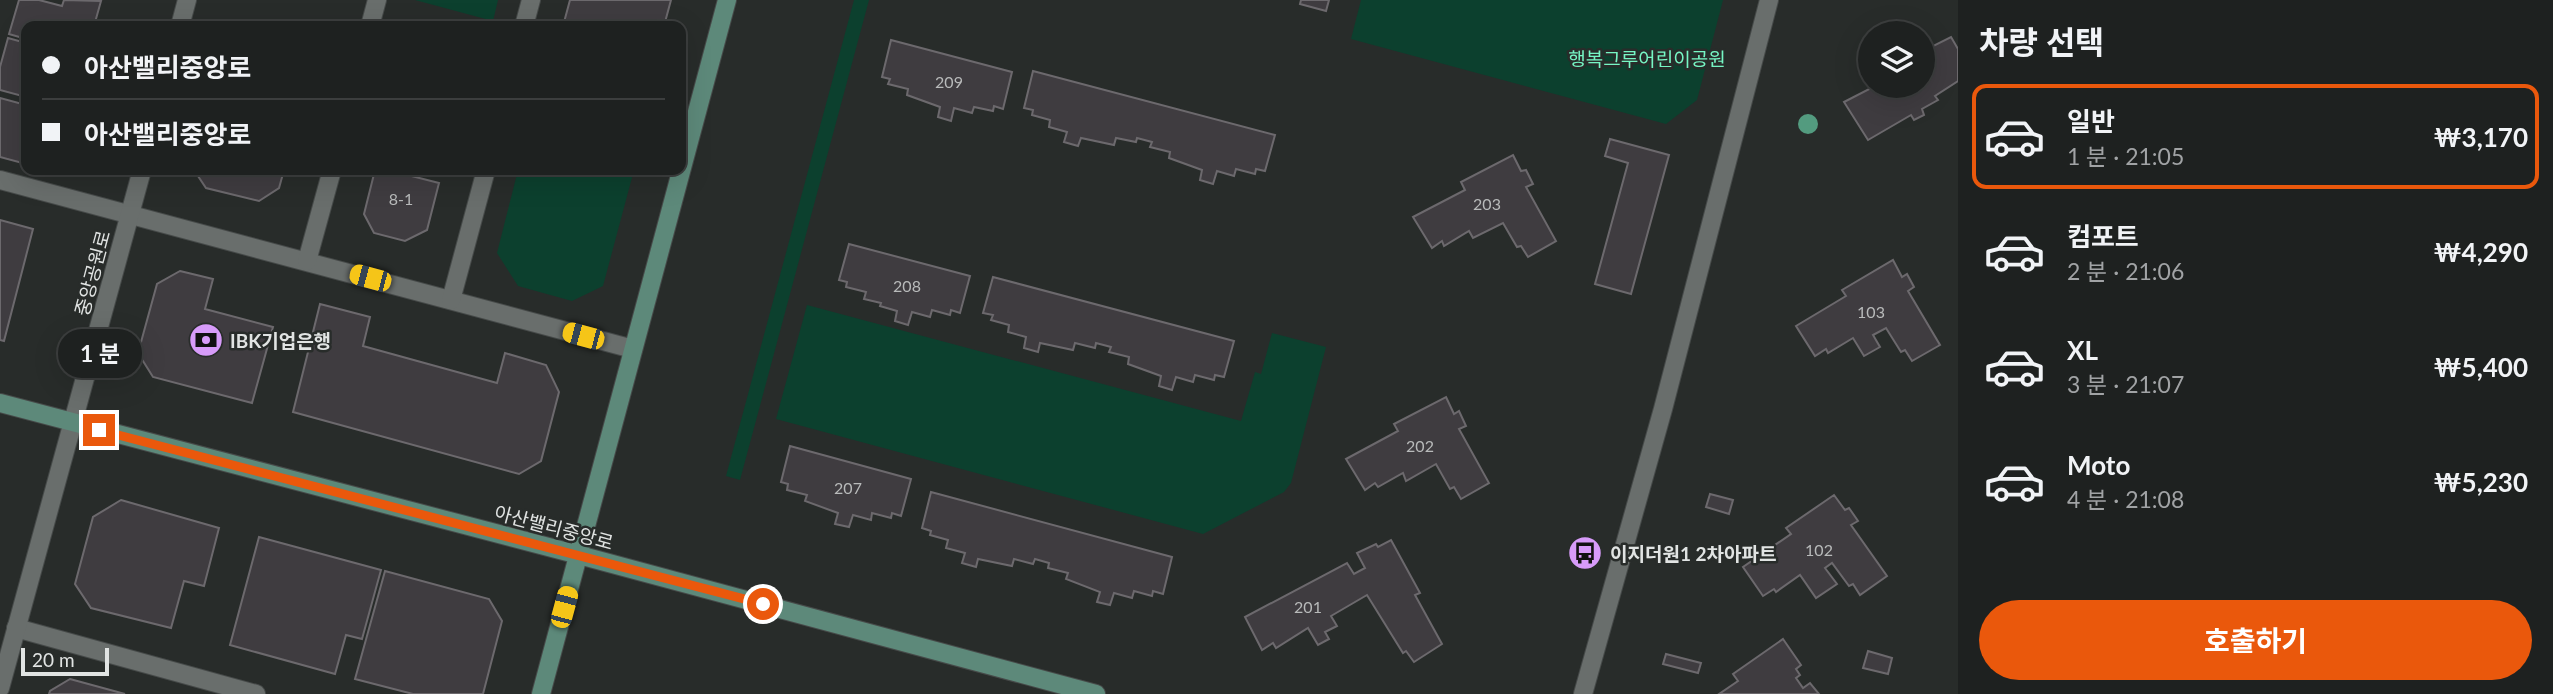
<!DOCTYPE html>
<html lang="ko">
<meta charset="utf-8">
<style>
:root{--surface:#1e2120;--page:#2b2e2d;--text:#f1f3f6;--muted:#a1a3a5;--line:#3c3e3e;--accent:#ea580c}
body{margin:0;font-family:Lato,"Noto Sans KR",sans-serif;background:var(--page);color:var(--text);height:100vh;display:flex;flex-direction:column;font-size:26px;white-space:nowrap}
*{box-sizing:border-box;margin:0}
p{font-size:23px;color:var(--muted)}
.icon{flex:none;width:38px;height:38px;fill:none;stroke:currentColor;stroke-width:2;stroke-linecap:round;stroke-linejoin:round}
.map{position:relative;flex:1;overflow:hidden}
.details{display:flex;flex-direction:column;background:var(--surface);width:595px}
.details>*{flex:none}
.guide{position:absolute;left:21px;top:21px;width:665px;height:154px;border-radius:14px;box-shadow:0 7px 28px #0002,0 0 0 2px var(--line);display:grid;align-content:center;height:154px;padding:0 21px;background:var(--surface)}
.buttons{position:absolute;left:1858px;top:21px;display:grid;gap:14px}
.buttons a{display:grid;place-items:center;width:77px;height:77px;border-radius:50%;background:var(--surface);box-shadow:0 7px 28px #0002,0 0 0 2px var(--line);font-size:35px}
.scale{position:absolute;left:21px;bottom:18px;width:88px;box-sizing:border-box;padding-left:7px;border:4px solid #e1e4e3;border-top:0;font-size:19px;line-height:24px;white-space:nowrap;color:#e1e4e3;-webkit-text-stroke:5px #282c2a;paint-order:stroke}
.end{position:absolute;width:32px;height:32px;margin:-16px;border:9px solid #ea580c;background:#fff;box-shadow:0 0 0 4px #fff}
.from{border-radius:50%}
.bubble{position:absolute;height:49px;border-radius:24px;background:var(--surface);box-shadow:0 7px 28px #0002,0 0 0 2px var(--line);font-size:23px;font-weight:700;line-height:49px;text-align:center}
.car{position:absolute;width:21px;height:42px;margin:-21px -10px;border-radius:9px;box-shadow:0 0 5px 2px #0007;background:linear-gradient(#f5c518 24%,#345 0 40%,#f5c518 0 76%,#345 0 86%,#f5c518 0)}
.guide b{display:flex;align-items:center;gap:24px;height:66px;font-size:26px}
.guide b+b{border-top:2px solid var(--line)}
.guide i{width:18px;height:18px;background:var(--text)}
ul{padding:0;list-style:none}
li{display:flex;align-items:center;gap:21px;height:105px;margin:0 14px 10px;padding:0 7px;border:4px solid transparent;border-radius:14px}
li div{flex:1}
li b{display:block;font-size:26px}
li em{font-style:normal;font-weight:700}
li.on{border-color:var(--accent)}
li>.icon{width:63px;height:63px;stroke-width:1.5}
h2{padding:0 21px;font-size:32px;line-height:84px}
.cta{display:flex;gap:14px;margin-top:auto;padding:14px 21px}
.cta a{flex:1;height:80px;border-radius:42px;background:var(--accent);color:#fff;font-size:28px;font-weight:700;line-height:80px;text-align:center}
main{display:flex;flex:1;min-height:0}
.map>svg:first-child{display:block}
</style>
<main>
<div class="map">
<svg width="1958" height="694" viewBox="0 0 1958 694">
<rect width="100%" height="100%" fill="#282c2a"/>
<!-- green -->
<g fill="#0c402e">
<path d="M415 0H498L493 21Z"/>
<path d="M854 0H869L740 480 726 476Z"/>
<path d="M1361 0H1723L1697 100 1666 124 1351 39Z"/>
<path d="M518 170H634L603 286 572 301 518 286 497 253Z"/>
<path d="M807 305 1241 421 1255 372 1261 374 1272 333 1326 347 1291 483 1284 492 1203 534 776 419Z"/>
</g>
<!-- building -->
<g fill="#3f3c40" stroke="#6c696d" stroke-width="2">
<path d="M19 0H39L62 6 64 0 101 1 94 26H26V39L9 34Z"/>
<path d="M570 0H671L664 26H563Z"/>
<path d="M1301 0H1329L1326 11 1300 4Z"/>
<path d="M1951 37 1958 49V81L1935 96 1938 100 1922 109 1924 115 1914 120 1911 115 1868 140 1844 102 1875 86H1923V51Z"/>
<path d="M8 38 26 43V97L0 90V67Z"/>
<path d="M891 40 1012 72 1003 109 994 106 993 111 974 107 972 113 954 108 951 121 938 117 940 107 907 95 908 89 888 84 890 79 882 77Z"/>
<path d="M1033 71 1275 135 1265 171 1256 169 1255 174 1236 169 1234 176 1217 171 1213 184 1200 180 1202 170 1169 158 1170 152 1150 147 1152 142 1137 138 1136 142 1116 138 1114 145 1081 138 1078 146 1064 142 1067 132 1049 127 1050 120 1032 115 1033 110 1024 108Z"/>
<path d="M0 98 26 105V164L0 157Z"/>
<path d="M1610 139 1669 155 1631 294 1595 284 1628 163 1605 156Z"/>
<path d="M1513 155 1521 171 1526 170 1533 184 1526 187 1556 241 1528 257 1521 246 1517 247 1503 223 1473 238 1469 231 1444 246 1442 241 1432 248 1413 217 1465 190 1461 182Z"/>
<path d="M194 170H284L279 188 259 201 206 188Z"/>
<path d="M375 170H388L439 183 427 230 405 241 374 233 364 214Z"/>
<path d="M0 220 33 229 4 341 0 340Z"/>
<path d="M849 244 970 276 960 313 951 310 950 315 932 310 930 317 912 312 908 325 895 321 897 311 880 306 881 303 864 299 866 292 846 287 847 282 839 280Z"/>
<path d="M1893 260 1902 277 1907 274 1914 287 1908 291 1940 345 1912 361 1905 350 1901 352 1886 328 1873 335 1880 347 1864 356 1853 338 1828 353 1826 349 1815 356 1796 326 1846 296 1842 290Z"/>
<path d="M180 271 213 279 205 309 273 327 252 403 153 377 138 353 157 284Z"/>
<path d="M993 277 1234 341 1224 377 1215 375 1214 380 1195 375 1193 382 1176 377 1172 390 1159 386 1161 376 1128 364 1129 357 1109 352 1111 347 1096 343 1095 348 1075 343 1073 350 1040 343 1038 352 1024 348 1026 337 1008 332 1009 325 991 320 993 315 983 313Z"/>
<path d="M320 304 370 317 363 346 497 383 505 353 546 365 559 392 541 461 519 474 293 412Z"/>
<path d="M1446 397 1454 414 1459 411 1466 426 1459 429 1489 483 1461 499 1454 487 1450 489 1436 464 1406 481 1403 473 1378 487 1375 483 1365 490 1346 459 1398 431 1394 424Z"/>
<path d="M790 446 911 479 901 516 892 513 891 518 872 513 871 520 853 515 849 527 835 524 838 513 805 501 807 495 787 490 788 484 781 482Z"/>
<path d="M931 492 1172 557 1163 594 1153 591 1152 596 1134 591 1132 598 1114 593 1110 605 1097 602 1100 592 1066 579 1068 573 1048 568 1049 563 1035 559 1033 564 1014 559 1012 566 978 559 976 567 962 563 965 553 946 548 948 540 930 535 931 531 922 528Z"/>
<path d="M1710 494 1733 500 1729 514 1706 507Z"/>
<path d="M1834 495 1845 510 1849 508 1858 521 1851 525 1887 576 1860 595 1853 584 1849 586 1832 563 1825 568 1837 584 1816 598 1800 575 1776 592 1774 589 1763 596 1743 567 1791 534 1786 528Z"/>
<path d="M121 500 219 528 204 586 184 581 171 628 91 608 75 584 93 517Z"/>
<path d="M259 537 381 570 362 639 346 635 335 674 230 645Z"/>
<path d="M1391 540 1420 593 1415 595 1442 644 1414 662 1406 651 1403 653 1367 595 1331 616 1337 626 1325 632 1329 639 1318 645 1308 628 1276 648 1273 643 1262 650 1245 617 1347 563 1354 574 1365 568 1357 553 1376 544 1378 547Z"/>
<path d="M385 571 489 599 502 621 483 694H413L355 679Z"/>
<path d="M1783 639 1801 665 1796 669 1800 675 1796 678 1803 688 1810 683 1819 694H1719L1738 681 1733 674Z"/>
<path d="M1868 651 1892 658 1888 674 1863 668Z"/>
<path d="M1666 654 1701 663 1698 673 1663 664Z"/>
<path d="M70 679 125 694H49L50 691Z"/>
</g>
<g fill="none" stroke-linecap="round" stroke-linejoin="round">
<!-- street casing -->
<g stroke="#464a49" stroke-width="20">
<g id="street">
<path d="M180 26 187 0"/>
<path d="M370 26 377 0"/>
<path d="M524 26 531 0"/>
<path d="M0 180 633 349"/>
<path d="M307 261 332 170"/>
<path d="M451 300 486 170"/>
<path d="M16 628 256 694"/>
<path d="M0 688 142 170"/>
<path d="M1583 694 1663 409 1769 0"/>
</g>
</g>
<!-- secondary casing -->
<g stroke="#464a49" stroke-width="20">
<g id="secondary">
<path d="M0 403 579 555 1096 694"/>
<path d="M541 694 727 0"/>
</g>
</g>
<!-- street -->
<use href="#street" stroke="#696e6c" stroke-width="18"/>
<!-- secondary -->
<use href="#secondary" stroke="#5d897a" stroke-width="18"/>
</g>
<!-- trees -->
<circle fill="#539b7f" cx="1808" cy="124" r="10"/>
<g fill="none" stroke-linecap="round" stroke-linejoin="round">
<!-- route -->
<path stroke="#ea580c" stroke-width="9" d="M99 430 763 604"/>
</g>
<!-- icons -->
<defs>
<g id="bank-disc" transform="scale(1.75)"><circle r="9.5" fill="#d79bf9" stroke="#282c2a"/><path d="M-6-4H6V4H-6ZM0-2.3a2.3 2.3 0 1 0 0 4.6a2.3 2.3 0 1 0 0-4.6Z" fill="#111"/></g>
<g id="bus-disc" transform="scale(1.75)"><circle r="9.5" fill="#d79bf9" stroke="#282c2a"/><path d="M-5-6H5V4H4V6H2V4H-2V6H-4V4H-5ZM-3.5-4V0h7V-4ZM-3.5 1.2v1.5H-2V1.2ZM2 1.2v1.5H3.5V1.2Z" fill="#111"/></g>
</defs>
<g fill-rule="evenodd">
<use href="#bank-disc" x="206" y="340"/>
<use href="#bus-disc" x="1585" y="553"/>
</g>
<g text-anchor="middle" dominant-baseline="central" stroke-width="5" stroke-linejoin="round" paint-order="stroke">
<!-- number labels -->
<g font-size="16" fill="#b8baba">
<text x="949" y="81">209</text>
<text x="401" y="198">8-1</text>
<text x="1487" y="203">203</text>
<text x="907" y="285">208</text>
<text x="1871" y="311">103</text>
<text x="1420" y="445">202</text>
<text x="848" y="487">207</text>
<text x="1819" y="549">102</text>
<text x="1308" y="606">201</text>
</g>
<!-- park labels -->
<g font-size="19" fill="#76f6c4" stroke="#282c2a">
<text x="1647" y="58">행복그루어린이공원</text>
</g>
<!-- street labels -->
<g font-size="19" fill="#e1e4e3" stroke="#282c2a">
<text transform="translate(92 273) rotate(-75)">중앙공원로</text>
<text transform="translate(554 527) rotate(15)">아산밸리중앙로</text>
</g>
<!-- poi labels -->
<g font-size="19" font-weight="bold" fill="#e1e4e3" stroke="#282c2a" text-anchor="start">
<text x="230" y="340">IBK기업은행</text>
<text x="1610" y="553">이지더원1 2차아파트</text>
</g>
</g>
</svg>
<div class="buttons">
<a><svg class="icon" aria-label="layers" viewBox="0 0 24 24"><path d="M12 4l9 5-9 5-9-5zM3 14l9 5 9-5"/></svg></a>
</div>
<div class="scale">20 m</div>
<i class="end from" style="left:763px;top:604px"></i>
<i class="end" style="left:99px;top:430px"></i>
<div class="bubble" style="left:58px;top:329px;width:84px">1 분</div>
<i class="car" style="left:370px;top:278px;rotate:285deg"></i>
<i class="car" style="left:583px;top:336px;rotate:285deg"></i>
<i class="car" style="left:564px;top:607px;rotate:15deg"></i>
<div class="guide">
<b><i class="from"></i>아산밸리중앙로</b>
<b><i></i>아산밸리중앙로</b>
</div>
</div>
<section class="details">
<h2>차량 선택</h2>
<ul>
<li class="on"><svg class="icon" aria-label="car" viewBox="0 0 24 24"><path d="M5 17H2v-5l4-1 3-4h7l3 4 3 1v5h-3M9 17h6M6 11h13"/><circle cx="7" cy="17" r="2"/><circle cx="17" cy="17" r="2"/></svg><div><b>일반</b><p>1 분 · 21:05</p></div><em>₩3,170</em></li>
<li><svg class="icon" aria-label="car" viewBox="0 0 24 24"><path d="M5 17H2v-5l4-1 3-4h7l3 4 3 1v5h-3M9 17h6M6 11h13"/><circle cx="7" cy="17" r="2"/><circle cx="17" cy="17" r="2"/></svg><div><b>컴포트</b><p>2 분 · 21:06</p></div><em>₩4,290</em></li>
<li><svg class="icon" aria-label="car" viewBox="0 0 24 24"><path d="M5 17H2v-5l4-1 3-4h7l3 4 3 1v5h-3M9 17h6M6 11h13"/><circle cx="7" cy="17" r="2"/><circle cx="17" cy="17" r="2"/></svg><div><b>XL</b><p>3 분 · 21:07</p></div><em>₩5,400</em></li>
<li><svg class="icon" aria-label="car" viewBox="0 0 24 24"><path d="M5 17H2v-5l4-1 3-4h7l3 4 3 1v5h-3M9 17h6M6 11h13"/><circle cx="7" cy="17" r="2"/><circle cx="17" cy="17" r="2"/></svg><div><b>Moto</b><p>4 분 · 21:08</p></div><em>₩5,230</em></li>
</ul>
<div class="cta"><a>호출하기</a></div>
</section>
</main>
